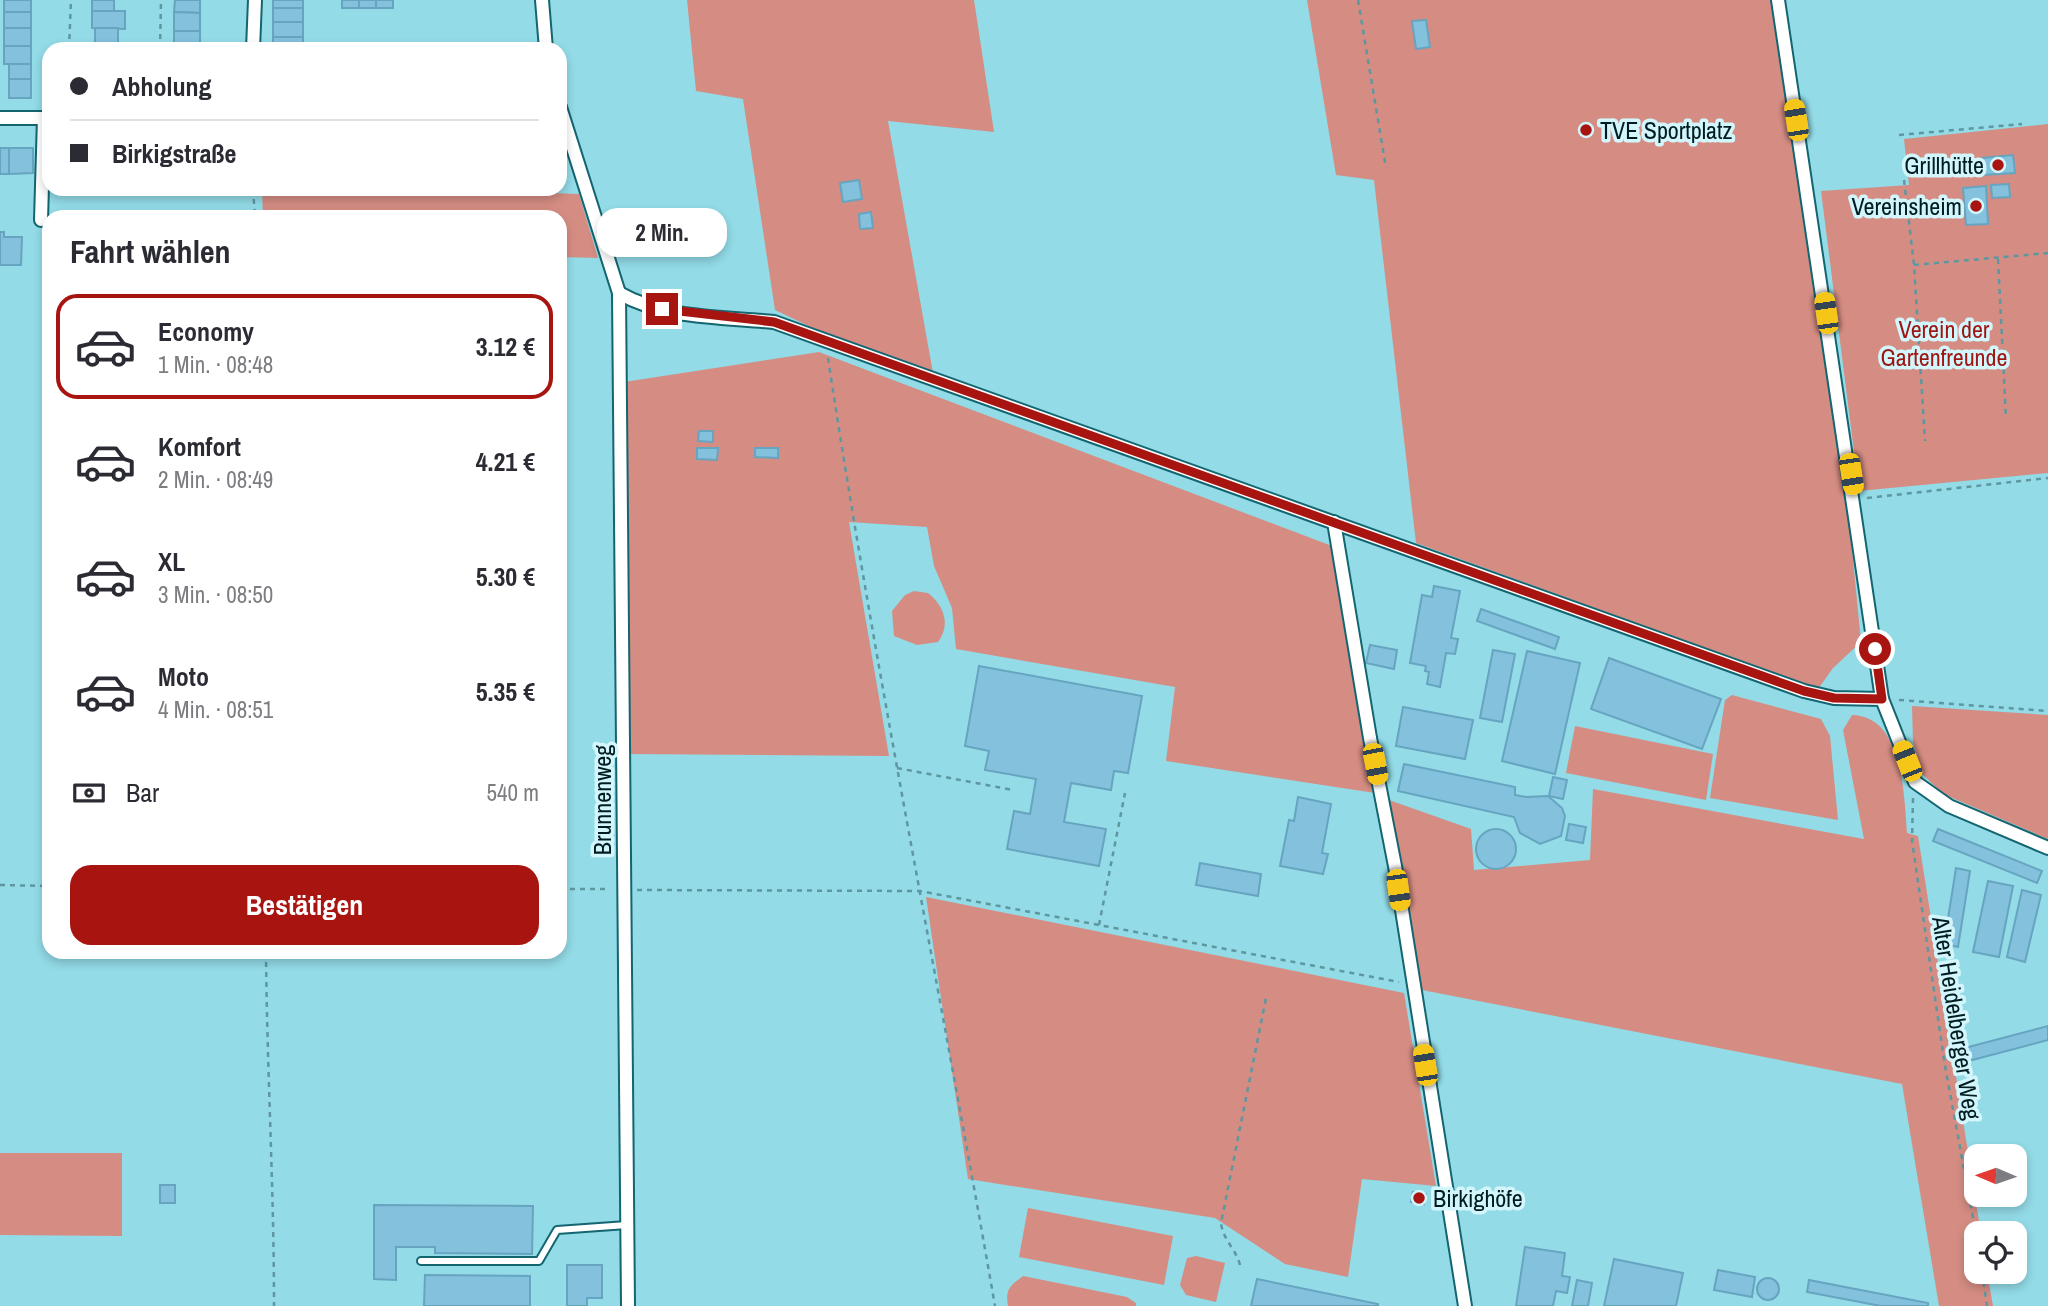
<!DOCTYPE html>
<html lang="de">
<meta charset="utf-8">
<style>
:root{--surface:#fff;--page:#f2f2f3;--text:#2b2b33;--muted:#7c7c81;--line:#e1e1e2;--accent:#a81511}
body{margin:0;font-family:"Archivo Narrow",sans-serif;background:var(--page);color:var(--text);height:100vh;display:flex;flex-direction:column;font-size:26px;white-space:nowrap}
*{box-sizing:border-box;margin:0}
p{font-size:23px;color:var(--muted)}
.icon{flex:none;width:38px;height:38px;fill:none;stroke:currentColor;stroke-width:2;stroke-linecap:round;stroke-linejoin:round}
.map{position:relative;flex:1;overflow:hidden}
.drawer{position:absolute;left:42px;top:210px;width:525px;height:749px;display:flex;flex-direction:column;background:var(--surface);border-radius:21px;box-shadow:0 4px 10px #0003}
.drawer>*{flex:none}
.hud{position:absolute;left:42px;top:42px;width:525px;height:154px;border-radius:21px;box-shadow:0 4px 10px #0003;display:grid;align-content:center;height:154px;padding:0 28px;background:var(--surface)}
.needle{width:46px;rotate:272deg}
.controls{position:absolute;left:1964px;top:1144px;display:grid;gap:14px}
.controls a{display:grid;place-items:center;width:63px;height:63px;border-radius:14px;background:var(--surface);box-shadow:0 4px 10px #0003;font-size:35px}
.end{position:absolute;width:32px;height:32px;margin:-16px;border:9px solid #a81511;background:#fff;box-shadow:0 0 0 4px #fff}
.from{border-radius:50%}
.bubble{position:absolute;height:49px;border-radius:21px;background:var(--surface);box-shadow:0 4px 10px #0003;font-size:23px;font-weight:800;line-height:49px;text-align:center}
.car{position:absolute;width:21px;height:42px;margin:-21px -10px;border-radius:9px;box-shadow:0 0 5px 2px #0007;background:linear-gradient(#f5c518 24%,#345 0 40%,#f5c518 0 76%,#345 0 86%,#f5c518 0)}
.hud b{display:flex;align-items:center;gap:24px;height:66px;font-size:26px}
.hud b+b{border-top:2px solid var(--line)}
.hud i{width:18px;height:18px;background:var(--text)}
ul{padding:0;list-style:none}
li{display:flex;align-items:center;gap:21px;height:105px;margin:0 14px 10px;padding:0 14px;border:4px solid transparent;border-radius:21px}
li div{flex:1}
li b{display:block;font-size:26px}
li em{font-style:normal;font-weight:800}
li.selected{border-color:var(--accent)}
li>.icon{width:63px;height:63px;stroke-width:1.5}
h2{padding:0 28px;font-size:32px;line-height:84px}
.pay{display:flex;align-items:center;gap:18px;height:77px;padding:0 28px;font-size:26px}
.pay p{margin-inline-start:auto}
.cta{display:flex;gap:14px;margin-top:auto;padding:14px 28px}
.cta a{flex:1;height:80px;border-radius:21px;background:var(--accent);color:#fff;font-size:28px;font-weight:800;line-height:80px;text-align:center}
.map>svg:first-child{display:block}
</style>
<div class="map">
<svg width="2048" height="1306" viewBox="0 0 2048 1306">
<rect width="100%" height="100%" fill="#92dbe7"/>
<!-- green -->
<g fill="#d58d83">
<path d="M687 0H974L994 132 888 121 933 373 815 329 775 310 743 99 696 91Z"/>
<path d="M1307 0H1771L1846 488 1861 642 1833 668 1818 689 1416 543 1374 180 1336 175Z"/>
<path d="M2048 124V473L1859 491 1821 191 1909 185 1904 139Z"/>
<path d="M262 189H431L579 194 598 258 560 257V217H263Z"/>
<path d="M819 352 1332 546 1375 793 1166 761 1175 687 956 649 952 608 934 566 927 527 849 522 889 756 627 754 624 382Z"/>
<path d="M914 591 928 593C944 606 951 624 938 642L917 645 894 636 892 611 905 595Z"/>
<path d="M1732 695 1821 719 1830 736 1838 820 1710 798 1725 700Z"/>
<path d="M1912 706 2048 715V839L1943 794 1922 774 1913 742Z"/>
<path d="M1852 715C1903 716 1904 794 1907 833L1918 836 1981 1234H1976V1272H1987L1993 1306H1939L1902 1084 1422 990 1389 800 1471 829 1474 870 1590 860 1593 789 1864 839 1843 730Z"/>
<path d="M1575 726 1713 754 1706 800 1566 773Z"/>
<path d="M926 897 1404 993 1436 1186 1362 1179 1348 1277 1285 1264 1215 1218 968 1179Z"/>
<path d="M0 1153H122V1236L0 1235Z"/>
<path d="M1028 1208 1173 1236 1164 1285 1019 1257Z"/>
<path d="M1196 1256 1225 1263 1216 1302 1186 1295 1180 1285 1187 1258Z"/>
<path d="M1023 1276 1127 1297 1136 1303V1306H1008C1005 1289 1010 1286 1023 1276Z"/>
</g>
<!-- building -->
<g fill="#83c1dd" stroke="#67a4c0" stroke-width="2">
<rect x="4" y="0" width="27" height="12"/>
<rect x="92" y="0" width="22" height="11"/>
<path d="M175 0H200V13L174 12Z"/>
<rect x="273" y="0" width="30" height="8"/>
<rect x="342" y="0" width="17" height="8"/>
<rect x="359" y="0" width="17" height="8"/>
<rect x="376" y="0" width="17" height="8"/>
<rect x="273" y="8" width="30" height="14"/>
<path d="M92 11H125V29L92 28Z"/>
<rect x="4" y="12" width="27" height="16"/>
<path d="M174 12 200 13V31H174Z"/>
<path d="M1426 20 1430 47 1416 49 1412 21Z"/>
<rect x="273" y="22" width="30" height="15"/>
<rect x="4" y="28" width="27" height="18"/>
<rect x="95" y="28" width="23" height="19"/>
<rect x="174" y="31" width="26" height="17"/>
<rect x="273" y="37" width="30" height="12"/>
<rect x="4" y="46" width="27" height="18"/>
<rect x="9" y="64" width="22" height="15"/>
<rect x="9" y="79" width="22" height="19"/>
<rect x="0" y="148" width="9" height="26"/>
<path d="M9 148H33V173L9 174Z"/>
<path d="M2013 155 2015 173 1983 175 1982 158Z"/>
<path d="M859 180 862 199 843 202 840 183Z"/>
<path d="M2009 184 2010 197 1992 198 1991 185Z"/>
<path d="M1986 186 1988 224 1966 225 1963 188Z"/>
<path d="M871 212 873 228 860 229 859 214Z"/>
<path d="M0 232H4V237H22L21 265H0Z"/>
<path d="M699 431H713V442L698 441Z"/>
<path d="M697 448H718L717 460 697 459Z"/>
<path d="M755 448H778V458L755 457Z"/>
<path d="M1434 586 1460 591 1451 638 1458 639 1455 654 1446 653 1440 687 1427 684 1429 672 1425 671 1426 666 1410 663 1422 595 1432 597Z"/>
<path d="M1481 609 1559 637 1555 649 1477 621Z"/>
<path d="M1370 645 1397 650 1394 669 1366 663Z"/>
<path d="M1493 650 1515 654 1502 722 1480 718Z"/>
<path d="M1527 651 1580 663 1555 774 1502 761Z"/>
<path d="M1609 658 1721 699 1702 749 1591 709Z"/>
<path d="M979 666 1142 696 1128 773 1114 771 1111 790 1071 783 1064 822 1106 829 1099 866 1007 849 1014 811 1030 814 1036 779 985 770 989 751 965 746Z"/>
<path d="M1403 707 1473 720 1465 759 1396 746Z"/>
<path d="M1404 764 1515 787V795L1526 797 1548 796 1562 808 1565 816 1561 836 1540 844 1520 833 1514 817 1398 791Z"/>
<path d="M1553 777 1567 780 1563 799 1549 796Z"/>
<path d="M1298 797 1331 804 1322 853 1328 854 1323 874 1280 866 1289 820 1294 821Z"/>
<path d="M1569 824 1586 827 1583 843 1566 840Z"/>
<circle cx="1496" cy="849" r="20"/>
<path d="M1938 829 2042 871 2037 883 1933 841Z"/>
<path d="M1200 863 1261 874 1258 896 1196 885Z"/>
<path d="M1956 868 1970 871 1958 947 1944 944Z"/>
<path d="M1988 881 2013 886 1999 957 1973 952Z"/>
<path d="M2022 890 2041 895 2025 962 2007 957Z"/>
<path d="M2048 1026V1040L1961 1063 1957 1050Z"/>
<rect x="160" y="1185" width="15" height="18"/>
<path d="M1413 1192 1426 1194 1424 1204 1411 1202Z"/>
<path d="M374 1205 533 1206 532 1254 435 1253V1247H396V1280L374 1279Z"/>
<path d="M1525 1247 1565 1253 1562 1276 1570 1277 1567 1293 1556 1291 1553 1306H1516Z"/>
<path d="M1614 1259 1683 1273 1676 1306H1604Z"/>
<path d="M567 1265H602V1298H587V1306H567Z"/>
<path d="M1718 1270 1755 1277 1752 1297 1714 1290Z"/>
<path d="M425 1275 530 1276V1306H424Z"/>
<circle cx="1768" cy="1289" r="11"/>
<path d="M1257 1279 1378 1304V1306H1251Z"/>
<path d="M1577 1280 1592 1283 1588 1306H1572Z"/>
<path d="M1809 1280 1928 1303V1306H1881L1807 1292Z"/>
</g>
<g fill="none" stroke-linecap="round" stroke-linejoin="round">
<!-- service casing -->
<g stroke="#136570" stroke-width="10">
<path id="service" d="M421 1261H539L557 1230 627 1225"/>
</g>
<!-- minor casing -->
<g stroke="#136570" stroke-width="16">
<g id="minor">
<path d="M542 0 546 49"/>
<path d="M1778 0 1882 699"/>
<path d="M253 49 255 0"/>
<path d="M560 107 619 293 628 1306"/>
<path d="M0 118H49"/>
<path d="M41 220 44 118"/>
<path d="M619 293C664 319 723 317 774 322L1804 691 1834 698 1882 699 1915 782 1949 806 2048 848"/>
<path d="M1334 522 1370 738 1395 866 1465 1306"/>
</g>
</g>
<!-- path -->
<g stroke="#5e97a0" stroke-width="2.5" stroke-dasharray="5 5" stroke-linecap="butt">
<path d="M1358 0 1386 168"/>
<path d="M69 49 71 0"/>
<path d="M160 49 161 0"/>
<path d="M1899 135 2022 124"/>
<path d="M1904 180 1914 265 1925 441"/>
<path d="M253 189 255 217"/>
<path d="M1998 259 2006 419"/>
<path d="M1914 265 2048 253"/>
<path d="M828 358C876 675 940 990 995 1306"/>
<path d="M1867 498 2048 478"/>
<path d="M1899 700 2048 711"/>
<path d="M897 768 1013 790"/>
<path d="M1913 798 1912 841 1945 1066 1976 1234"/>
<path d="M0 885 49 886"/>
<path d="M560 889H609"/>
<path d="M637 890 920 891 1399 982"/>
<path d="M1099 925 1125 793"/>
<path d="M266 952C267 1070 274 1188 274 1306"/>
<path d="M1240 1265C1236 1249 1223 1240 1221 1223L1266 998"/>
<path d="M1982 1272 1987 1306"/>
</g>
<!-- service -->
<use href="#service" stroke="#fff" stroke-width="6"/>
<!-- minor -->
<use href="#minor" stroke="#fff" stroke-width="12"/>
</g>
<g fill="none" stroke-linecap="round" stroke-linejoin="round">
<!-- route -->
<path stroke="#a81511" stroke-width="9" d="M662 309 774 322 1804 691 1834 698 1882 699 1875 649"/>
</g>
<!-- markers -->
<g fill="#a81511" stroke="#d2f6fb" stroke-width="2.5">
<circle cx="1586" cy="130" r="7"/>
<circle cx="1998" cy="165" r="7"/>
<circle cx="1976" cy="206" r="7"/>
<circle cx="1419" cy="1198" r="7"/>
</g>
<g text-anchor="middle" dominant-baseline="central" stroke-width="7" stroke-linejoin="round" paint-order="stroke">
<!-- poi labels -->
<g font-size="24" fill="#001c21" stroke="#d2f6fb" text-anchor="start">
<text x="1600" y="130">TVE Sportplatz</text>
<text x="1984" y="165" text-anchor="end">Grillhütte</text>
<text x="1962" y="206" text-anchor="end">Vereinsheim</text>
<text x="1433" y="1198">Birkighöfe</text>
</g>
<!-- park labels -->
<g font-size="24" fill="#9d1612" stroke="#d2f6fb">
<text x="1944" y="329">Verein der<tspan x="1944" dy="28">Gartenfreunde</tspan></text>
</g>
<!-- street labels -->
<g font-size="24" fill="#001c21" stroke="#d2f6fb">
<text transform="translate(602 800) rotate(-90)">Brunnenweg</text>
<text transform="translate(1957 1018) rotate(81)">Alter Heidelberger Weg</text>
</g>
</g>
</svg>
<div class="controls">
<a><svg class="needle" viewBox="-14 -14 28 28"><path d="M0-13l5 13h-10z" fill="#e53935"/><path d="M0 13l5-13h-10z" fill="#7c7c81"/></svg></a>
<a><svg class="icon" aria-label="locate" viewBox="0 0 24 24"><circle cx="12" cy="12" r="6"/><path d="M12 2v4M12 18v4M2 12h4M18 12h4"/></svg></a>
</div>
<i class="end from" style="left:1875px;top:649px"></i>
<i class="end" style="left:662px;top:309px"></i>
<div class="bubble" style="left:597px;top:208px;width:130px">2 Min.</div>
<i class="car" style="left:1796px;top:120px;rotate:351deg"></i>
<i class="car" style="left:1826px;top:313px;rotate:352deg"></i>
<i class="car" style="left:1851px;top:474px;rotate:171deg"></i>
<i class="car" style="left:1907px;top:761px;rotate:338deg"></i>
<i class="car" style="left:1375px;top:764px;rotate:169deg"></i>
<i class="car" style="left:1398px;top:890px;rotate:172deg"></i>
<i class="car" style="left:1425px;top:1065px;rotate:351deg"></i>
<div class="hud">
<b><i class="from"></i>Abholung</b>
<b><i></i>Birkigstraße</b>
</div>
<section class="drawer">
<h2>Fahrt wählen</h2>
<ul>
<li class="selected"><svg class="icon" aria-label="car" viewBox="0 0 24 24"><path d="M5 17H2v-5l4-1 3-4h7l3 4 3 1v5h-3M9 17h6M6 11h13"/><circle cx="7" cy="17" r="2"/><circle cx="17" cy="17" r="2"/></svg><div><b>Economy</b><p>1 Min. · 08:48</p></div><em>3.12 €</em></li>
<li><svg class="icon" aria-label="car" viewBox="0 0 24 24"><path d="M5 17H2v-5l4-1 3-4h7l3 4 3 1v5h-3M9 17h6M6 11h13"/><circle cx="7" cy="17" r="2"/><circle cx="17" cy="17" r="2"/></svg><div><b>Komfort</b><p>2 Min. · 08:49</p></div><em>4.21 €</em></li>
<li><svg class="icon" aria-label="car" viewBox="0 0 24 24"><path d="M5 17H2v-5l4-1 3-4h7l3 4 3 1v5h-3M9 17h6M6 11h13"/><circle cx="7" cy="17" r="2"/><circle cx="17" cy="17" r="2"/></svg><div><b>XL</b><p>3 Min. · 08:50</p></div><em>5.30 €</em></li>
<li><svg class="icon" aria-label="car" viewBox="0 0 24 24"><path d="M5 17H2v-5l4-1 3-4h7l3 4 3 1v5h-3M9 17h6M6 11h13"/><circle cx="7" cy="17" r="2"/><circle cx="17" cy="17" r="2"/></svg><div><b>Moto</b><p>4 Min. · 08:51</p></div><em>5.35 €</em></li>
</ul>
<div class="pay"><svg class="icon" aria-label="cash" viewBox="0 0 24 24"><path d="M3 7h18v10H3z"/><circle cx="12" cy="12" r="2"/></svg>Bar<p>540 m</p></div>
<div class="cta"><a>Bestätigen</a></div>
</section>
</div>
